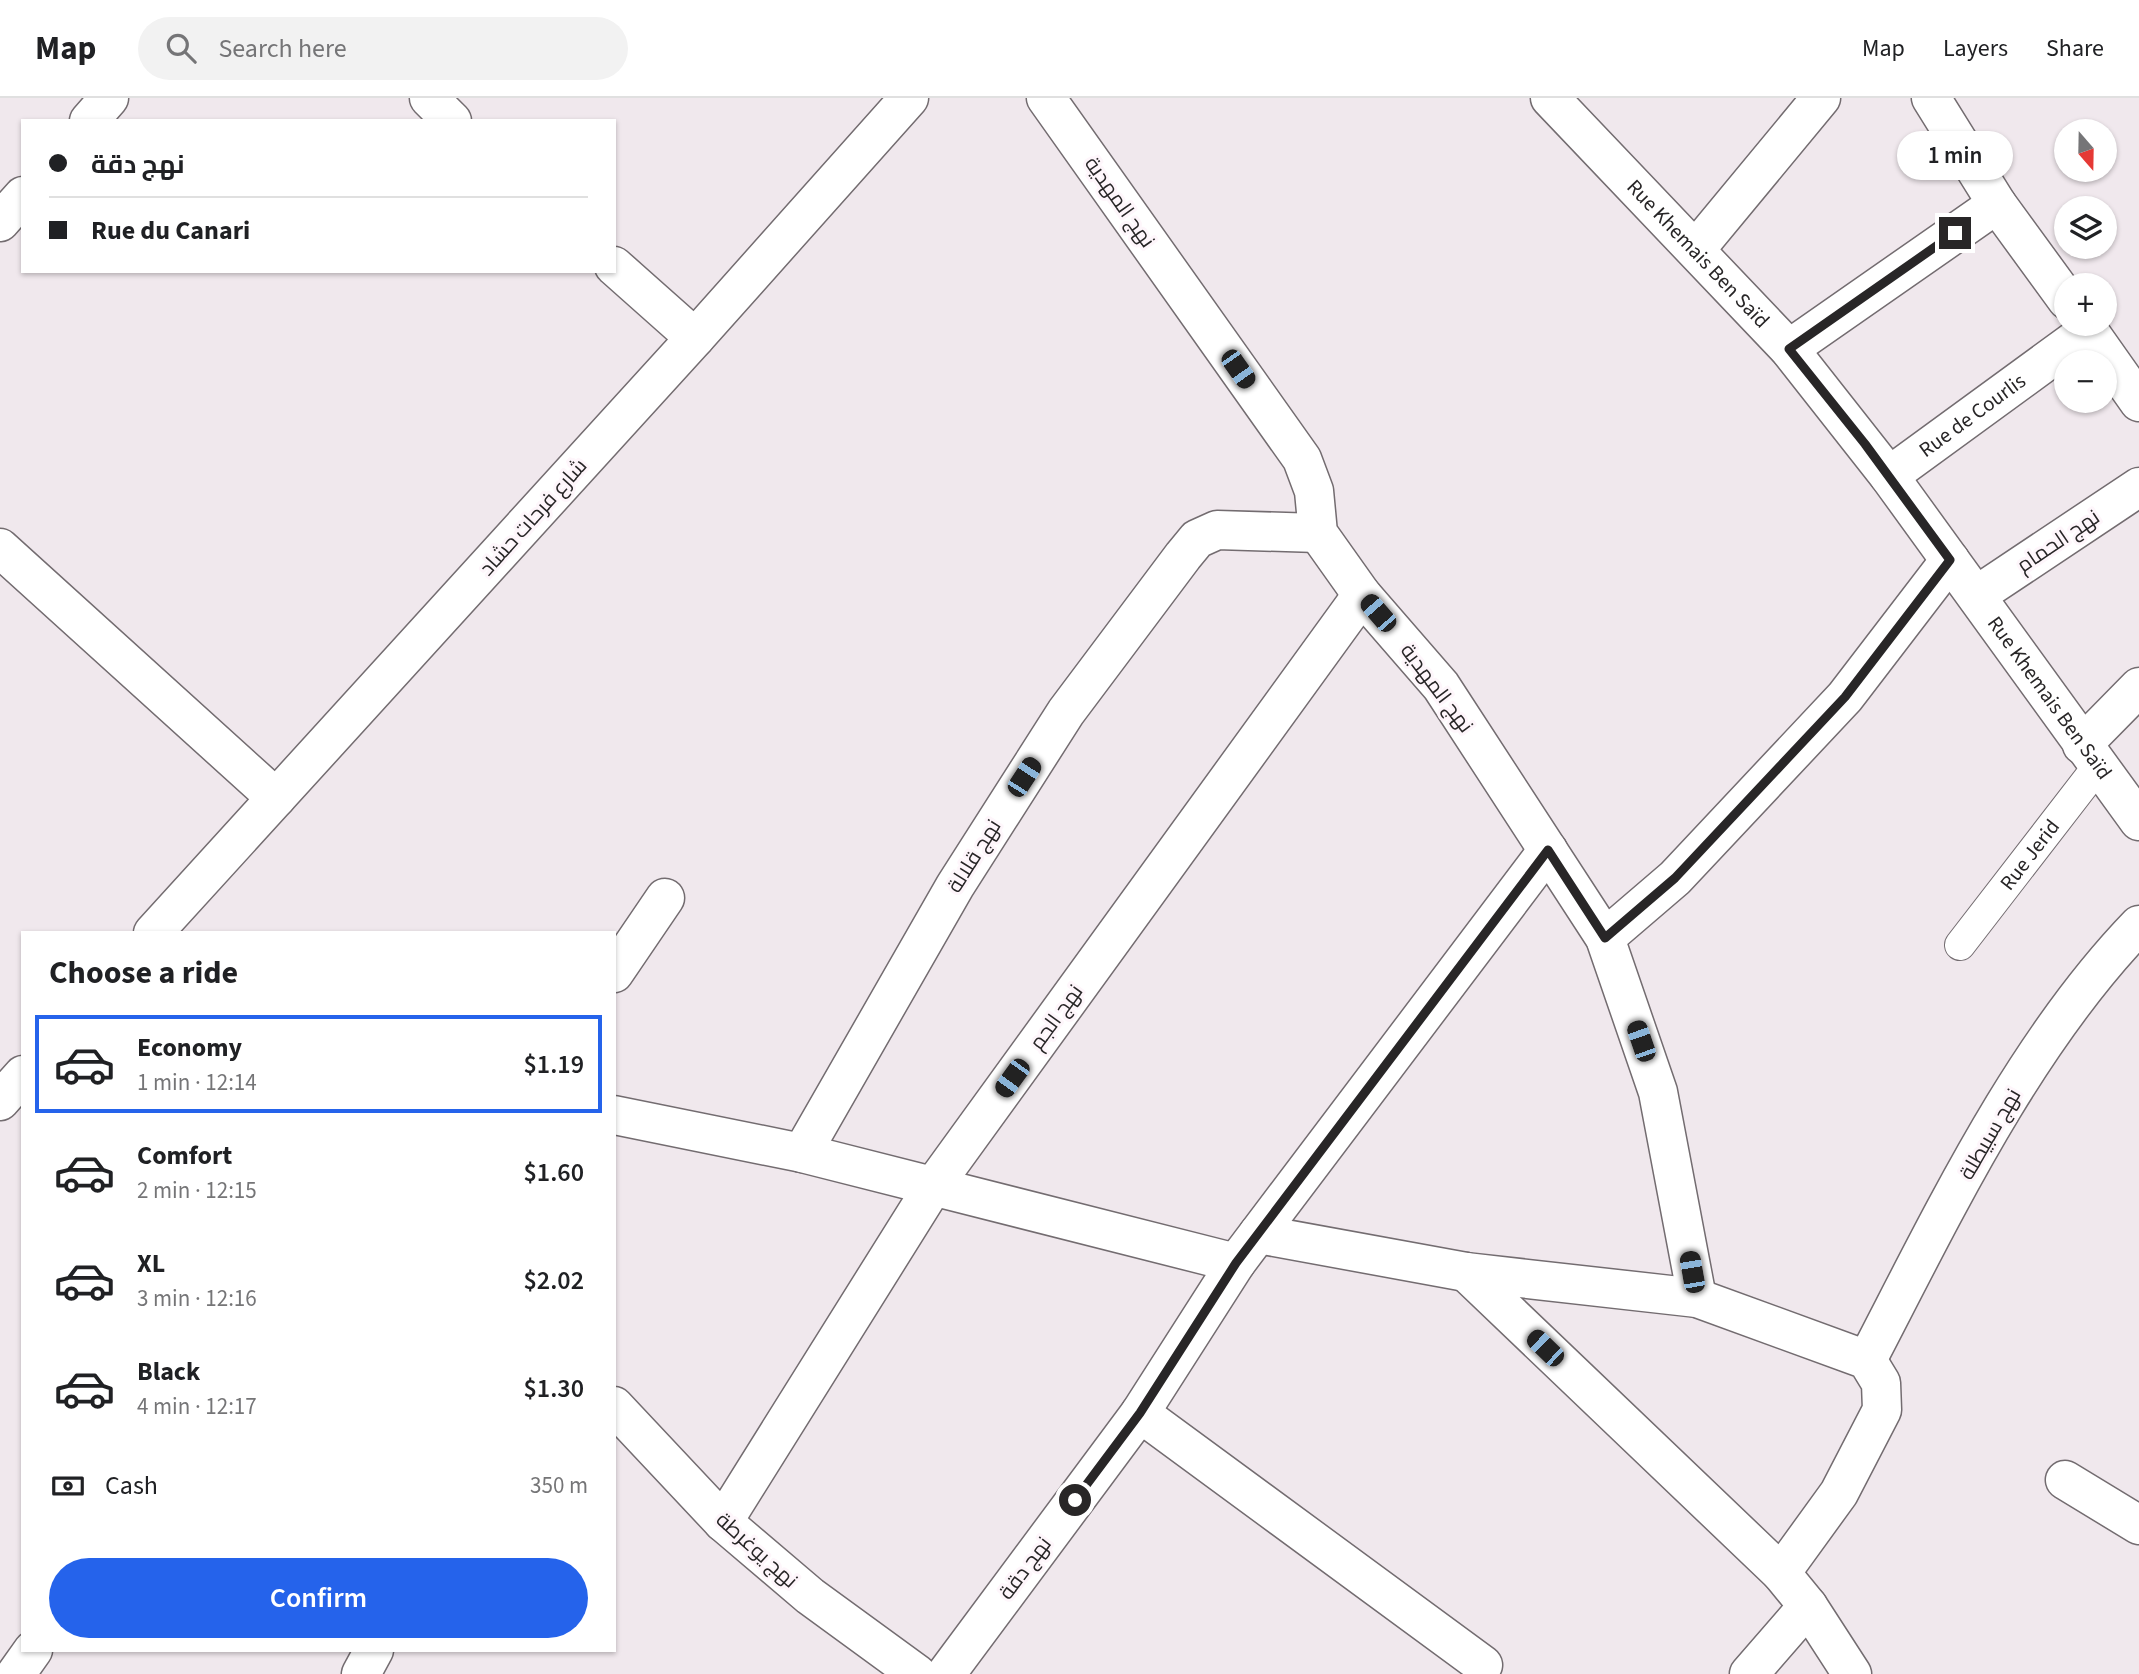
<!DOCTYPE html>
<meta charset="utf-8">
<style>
:root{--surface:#fff;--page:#f2f2f2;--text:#202124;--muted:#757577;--line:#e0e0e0;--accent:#2563eb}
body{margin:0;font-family:"Source Sans 3",Cairo,sans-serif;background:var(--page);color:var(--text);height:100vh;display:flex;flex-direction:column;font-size:26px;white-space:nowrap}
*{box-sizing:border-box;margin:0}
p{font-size:23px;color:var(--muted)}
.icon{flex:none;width:38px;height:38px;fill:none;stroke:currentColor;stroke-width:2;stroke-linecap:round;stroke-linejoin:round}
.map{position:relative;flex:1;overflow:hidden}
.sheet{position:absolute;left:21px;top:833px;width:595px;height:721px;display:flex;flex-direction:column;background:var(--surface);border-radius:0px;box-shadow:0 2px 5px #0004}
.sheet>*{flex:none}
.top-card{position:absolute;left:21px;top:21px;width:595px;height:154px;border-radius:0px;box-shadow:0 2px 5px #0004;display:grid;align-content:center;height:154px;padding:0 28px;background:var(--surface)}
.needle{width:46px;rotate:160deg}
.controls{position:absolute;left:2054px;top:21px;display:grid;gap:14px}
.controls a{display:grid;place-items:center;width:63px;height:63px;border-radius:50%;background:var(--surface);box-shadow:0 2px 5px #0004;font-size:35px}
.end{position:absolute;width:32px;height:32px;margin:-16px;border:9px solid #282627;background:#fff;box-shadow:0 0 0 4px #fff}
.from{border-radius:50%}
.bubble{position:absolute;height:49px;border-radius:24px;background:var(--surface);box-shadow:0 2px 5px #0004;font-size:23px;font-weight:600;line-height:49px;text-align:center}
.car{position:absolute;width:21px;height:42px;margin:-21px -10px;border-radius:9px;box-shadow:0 0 5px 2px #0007;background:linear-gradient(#222 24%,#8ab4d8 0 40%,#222 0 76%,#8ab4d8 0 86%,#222 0)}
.top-card b{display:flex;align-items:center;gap:24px;height:66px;font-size:26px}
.top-card b+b{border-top:2px solid var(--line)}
.top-card i{width:18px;height:18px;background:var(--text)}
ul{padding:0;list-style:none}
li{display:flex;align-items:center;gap:21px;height:98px;margin:0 14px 10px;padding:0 14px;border:4px solid transparent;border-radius:0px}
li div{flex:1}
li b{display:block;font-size:26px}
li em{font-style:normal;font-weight:600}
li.selected{border-color:var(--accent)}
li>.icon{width:63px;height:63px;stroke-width:1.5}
h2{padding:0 28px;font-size:32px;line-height:84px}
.pay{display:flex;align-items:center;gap:18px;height:77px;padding:0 28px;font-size:26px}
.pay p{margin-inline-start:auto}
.primary-button{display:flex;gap:14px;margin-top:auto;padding:14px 28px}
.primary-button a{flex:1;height:80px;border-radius:42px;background:var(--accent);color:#fff;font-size:28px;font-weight:600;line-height:80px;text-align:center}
header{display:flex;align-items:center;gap:42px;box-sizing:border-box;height:98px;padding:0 35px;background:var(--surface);border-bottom:2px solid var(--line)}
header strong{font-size:33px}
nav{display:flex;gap:38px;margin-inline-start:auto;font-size:24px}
.search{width:490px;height:63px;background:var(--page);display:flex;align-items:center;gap:18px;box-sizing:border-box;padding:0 24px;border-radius:38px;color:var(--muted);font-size:26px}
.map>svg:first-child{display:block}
</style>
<header>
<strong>Map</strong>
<div class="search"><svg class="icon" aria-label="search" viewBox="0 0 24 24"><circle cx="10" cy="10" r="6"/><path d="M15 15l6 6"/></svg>Search here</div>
<nav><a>Map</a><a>Layers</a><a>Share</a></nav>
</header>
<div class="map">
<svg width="2139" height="1576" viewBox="0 0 2139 1576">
<rect width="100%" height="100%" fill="#f0e8ed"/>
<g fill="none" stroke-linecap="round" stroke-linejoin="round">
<!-- pedestrian casing -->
<g stroke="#736c70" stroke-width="32">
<g id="pedestrian">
<path id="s1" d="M1960 847 2099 667"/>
</g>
</g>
<!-- minor casing -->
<g stroke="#736c70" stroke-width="41">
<g id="minor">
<path d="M429 0 452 23"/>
<path d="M1046 0 1302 361 1314 393 1318 435 1362 497 1441 588 1605 840 1658 994 1697 1200"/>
<path d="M1931 0 1997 106 2067 202"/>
<path d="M89 23 109 0"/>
<path d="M0 124 23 98"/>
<path d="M1696 151 1821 0"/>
<path d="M614 168 695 240"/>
<path d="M2084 226 2139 304"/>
<path d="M1789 251 1997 106"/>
<path id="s2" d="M1889 378 2089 232"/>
<path d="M0 450 276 700"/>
<path d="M1977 497 2139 389"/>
<path d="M2082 647 2139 589"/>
<path d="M1605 840 1675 780 1845 599 1950 462"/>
<path d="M614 875 665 800"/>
<path d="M614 1017 802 1055 1236 1165"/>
<path d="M802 1055 955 788 1066 614 1183 458 1197 441 1217 432 1318 435"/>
<path d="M1258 1136 1466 1174 1697 1200 1867 1262 1881 1285 1882 1312 1839 1395 1781 1475 1808 1508 1852 1576"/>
<path d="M1466 1174 1781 1475"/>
<path d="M1867 1262C1944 1114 2023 947 2139 827"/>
<path d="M614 1308 723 1424 810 1498 917 1576"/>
<path d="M1140 1315 1483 1567"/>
<path d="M2065 1382 2139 1427"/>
<path d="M723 1424 932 1090 1362 497"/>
<path d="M16 1576 33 1552"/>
<path d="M361 1576 374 1552"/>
<path d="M946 1576 1140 1315 1236 1165 1548 752"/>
<path d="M1749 1576 1808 1508"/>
</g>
</g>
<!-- tertiary casing -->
<g stroke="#736c70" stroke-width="41">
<g id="tertiary">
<path id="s3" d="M1550 0 1789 251 1889 378 2139 723"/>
<path d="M153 835 695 240 909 0"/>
<path d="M0 1003 23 977"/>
</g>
</g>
<!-- pedestrian -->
<use href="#pedestrian" stroke="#fff" stroke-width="30"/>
<!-- minor -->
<use href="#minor" stroke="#fff" stroke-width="38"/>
<!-- tertiary -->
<use href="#tertiary" stroke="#fff" stroke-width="38"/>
</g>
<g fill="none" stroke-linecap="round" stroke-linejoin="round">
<!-- route -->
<path stroke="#282627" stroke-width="9" d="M1075 1402 1140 1315 1236 1165 1548 752 1605 840 1675 780 1845 599 1950 462 1865 346 1789 251 1955 135"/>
</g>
<g text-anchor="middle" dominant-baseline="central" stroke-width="6" stroke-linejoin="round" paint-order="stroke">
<!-- street labels -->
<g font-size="21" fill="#282627" stroke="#fef6fb">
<text transform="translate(1120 104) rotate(55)">نهج المهدية</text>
<text stroke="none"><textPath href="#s3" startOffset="215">Rue Khemais Ben Saïd</textPath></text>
<text stroke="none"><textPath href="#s2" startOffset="103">Rue de Courlis</textPath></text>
<text transform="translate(533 419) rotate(-48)">شارع فرحات حشاد</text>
<text transform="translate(2058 443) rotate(-34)">نهج الحمام</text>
<text transform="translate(1437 590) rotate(53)">نهج المهدية</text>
<text stroke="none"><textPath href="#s3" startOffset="782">Rue Khemais Ben Saïd</textPath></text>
<text stroke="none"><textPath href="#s1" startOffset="114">Rue Jerid</textPath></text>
<text transform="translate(974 758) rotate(-58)">نهج قلالة</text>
<text transform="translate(1056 919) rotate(-54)">نهج الجم</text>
<text transform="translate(1990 1036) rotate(-60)">نهج سبيطلة</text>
<text transform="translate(757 1452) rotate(42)">نهج يوغرطة</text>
<text transform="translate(1025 1470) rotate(-53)">نهج دقة</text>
</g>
</g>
</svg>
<div class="controls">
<a><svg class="needle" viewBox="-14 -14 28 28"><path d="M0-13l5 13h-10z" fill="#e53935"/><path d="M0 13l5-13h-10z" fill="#757577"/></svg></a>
<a><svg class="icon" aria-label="layers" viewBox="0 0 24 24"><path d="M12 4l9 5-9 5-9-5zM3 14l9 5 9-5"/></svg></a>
<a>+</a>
<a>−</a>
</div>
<i class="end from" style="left:1075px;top:1402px"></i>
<i class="end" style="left:1955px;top:135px"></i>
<div class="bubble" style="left:1897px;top:33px;width:116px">1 min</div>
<i class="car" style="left:1238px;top:271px;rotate:145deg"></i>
<i class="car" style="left:1378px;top:515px;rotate:319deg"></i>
<i class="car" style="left:1024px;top:679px;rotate:33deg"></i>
<i class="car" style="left:1641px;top:943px;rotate:341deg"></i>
<i class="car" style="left:1012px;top:980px;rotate:216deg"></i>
<i class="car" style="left:1692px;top:1174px;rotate:350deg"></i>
<i class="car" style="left:1545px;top:1250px;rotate:314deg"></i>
<div class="top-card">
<b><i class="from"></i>نهج دقة</b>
<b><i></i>Rue du Canari</b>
</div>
<section class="sheet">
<h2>Choose a ride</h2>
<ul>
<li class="selected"><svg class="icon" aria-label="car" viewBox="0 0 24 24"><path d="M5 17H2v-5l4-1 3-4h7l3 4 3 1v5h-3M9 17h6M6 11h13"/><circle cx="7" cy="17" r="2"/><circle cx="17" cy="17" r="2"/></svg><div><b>Economy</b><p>1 min · 12:14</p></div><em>$1.19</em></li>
<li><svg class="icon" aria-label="car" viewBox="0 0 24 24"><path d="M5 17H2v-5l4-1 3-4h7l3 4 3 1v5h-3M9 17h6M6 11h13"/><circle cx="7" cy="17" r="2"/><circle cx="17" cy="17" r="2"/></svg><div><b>Comfort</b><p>2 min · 12:15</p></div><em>$1.60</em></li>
<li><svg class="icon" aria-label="car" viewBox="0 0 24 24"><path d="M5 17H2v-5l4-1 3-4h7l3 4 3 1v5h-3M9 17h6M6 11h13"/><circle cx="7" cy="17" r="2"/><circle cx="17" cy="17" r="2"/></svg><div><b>XL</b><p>3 min · 12:16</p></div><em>$2.02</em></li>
<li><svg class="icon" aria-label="car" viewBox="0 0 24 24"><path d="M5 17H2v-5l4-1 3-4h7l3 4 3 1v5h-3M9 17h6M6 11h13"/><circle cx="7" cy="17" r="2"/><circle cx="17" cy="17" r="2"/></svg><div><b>Black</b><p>4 min · 12:17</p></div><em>$1.30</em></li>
</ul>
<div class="pay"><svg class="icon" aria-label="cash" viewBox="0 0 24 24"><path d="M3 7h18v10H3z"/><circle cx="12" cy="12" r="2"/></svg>Cash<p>350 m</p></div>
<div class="primary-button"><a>Confirm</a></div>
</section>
</div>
